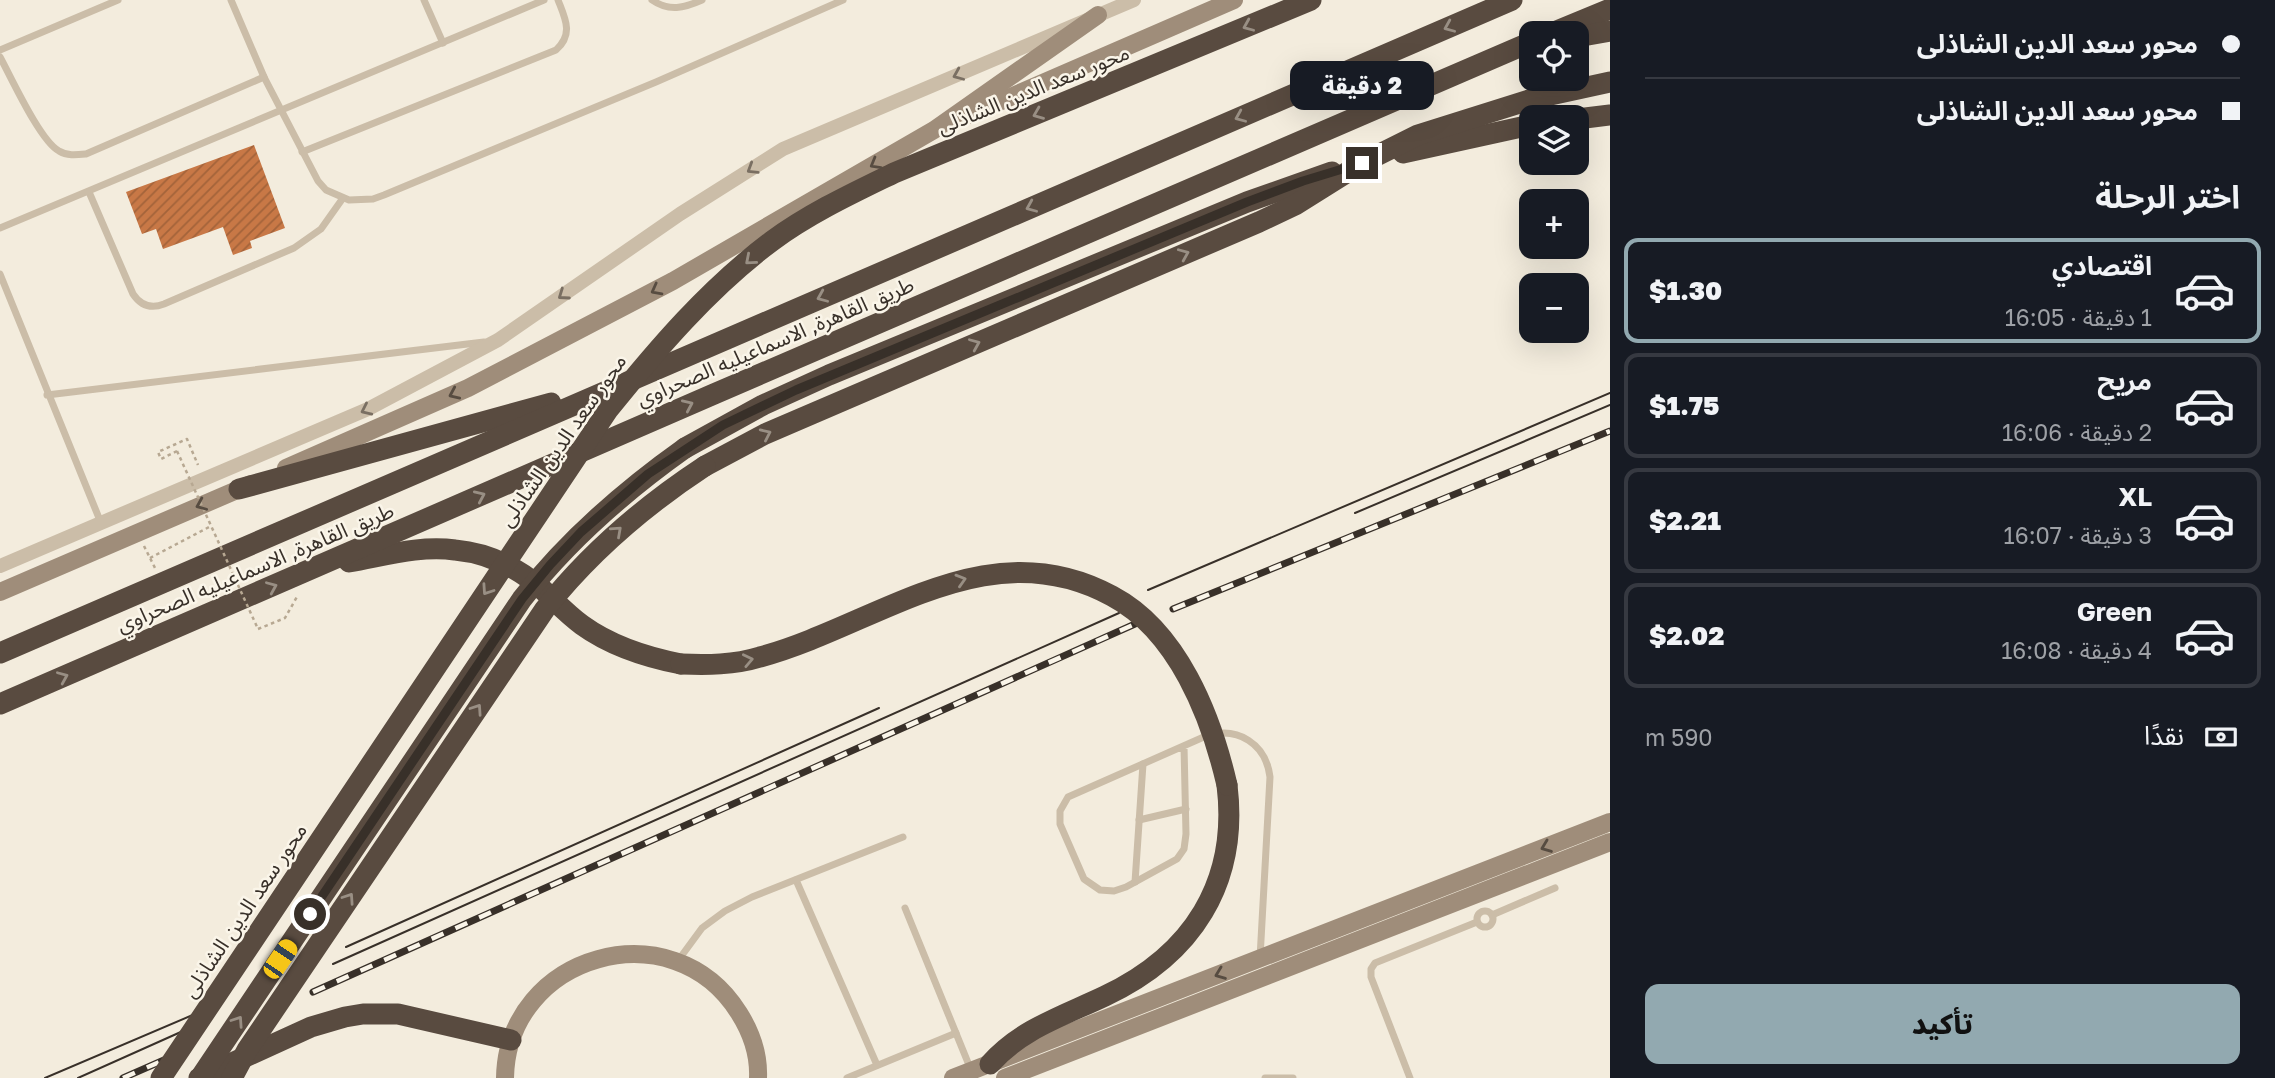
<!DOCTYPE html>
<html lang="ar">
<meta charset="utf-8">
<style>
:root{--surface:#171b24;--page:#20242c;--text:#f1f3f6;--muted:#9ea1a6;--line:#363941;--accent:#92a9b0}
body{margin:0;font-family:"Golos Text","Noto Sans Arabic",sans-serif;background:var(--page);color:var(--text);direction:rtl;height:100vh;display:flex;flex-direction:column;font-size:26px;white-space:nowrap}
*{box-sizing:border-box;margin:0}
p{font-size:23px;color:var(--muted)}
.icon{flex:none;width:38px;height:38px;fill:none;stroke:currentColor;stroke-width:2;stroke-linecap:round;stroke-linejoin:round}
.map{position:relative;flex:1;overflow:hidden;direction:ltr}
.panel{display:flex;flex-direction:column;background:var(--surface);width:665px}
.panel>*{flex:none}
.guide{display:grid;align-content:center;height:154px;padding:0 35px;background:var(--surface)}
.controls{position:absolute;left:1519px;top:21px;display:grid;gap:14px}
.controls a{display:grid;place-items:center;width:70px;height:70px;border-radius:14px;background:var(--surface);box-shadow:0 7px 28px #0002;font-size:35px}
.end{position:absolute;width:32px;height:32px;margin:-16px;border:9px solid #383029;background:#fff;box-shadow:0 0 0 4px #fff}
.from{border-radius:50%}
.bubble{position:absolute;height:49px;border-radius:14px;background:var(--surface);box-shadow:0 7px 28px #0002;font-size:23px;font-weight:800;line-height:49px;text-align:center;direction:rtl}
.car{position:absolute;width:21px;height:42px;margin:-21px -10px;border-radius:9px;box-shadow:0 0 5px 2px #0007;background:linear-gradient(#f5c518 24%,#345 0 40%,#f5c518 0 76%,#345 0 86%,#f5c518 0)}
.guide b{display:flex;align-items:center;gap:24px;height:66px;font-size:26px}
.guide b+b{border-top:2px solid var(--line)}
.guide i{width:18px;height:18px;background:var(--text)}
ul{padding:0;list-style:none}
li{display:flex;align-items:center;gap:21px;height:105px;margin:0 14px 10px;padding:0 21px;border:4px solid var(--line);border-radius:14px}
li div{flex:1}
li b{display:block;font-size:26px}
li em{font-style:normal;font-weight:800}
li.on{border-color:var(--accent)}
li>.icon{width:63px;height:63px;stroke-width:1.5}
h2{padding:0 35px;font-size:32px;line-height:84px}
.pay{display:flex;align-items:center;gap:18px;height:77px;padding:0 35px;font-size:26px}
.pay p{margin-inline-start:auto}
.button{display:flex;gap:14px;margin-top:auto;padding:14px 35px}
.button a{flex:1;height:80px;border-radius:14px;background:var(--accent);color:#111;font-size:28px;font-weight:800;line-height:80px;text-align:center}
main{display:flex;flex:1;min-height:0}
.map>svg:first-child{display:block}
</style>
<main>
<section class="panel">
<div class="guide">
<b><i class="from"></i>محور سعد الدين الشاذلى</b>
<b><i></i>محور سعد الدين الشاذلى</b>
</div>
<h2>اختر الرحلة</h2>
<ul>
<li class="on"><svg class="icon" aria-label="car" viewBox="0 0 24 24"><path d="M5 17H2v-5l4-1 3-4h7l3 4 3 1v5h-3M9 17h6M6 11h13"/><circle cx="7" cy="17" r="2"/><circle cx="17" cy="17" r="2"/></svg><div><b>اقتصادي</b><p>1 دقيقة · 16:05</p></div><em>$1.30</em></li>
<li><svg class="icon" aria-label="car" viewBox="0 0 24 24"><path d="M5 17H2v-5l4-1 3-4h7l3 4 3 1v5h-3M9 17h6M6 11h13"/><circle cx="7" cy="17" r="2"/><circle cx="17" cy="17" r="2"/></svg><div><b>مريح</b><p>2 دقيقة · 16:06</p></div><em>$1.75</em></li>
<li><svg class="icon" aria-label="car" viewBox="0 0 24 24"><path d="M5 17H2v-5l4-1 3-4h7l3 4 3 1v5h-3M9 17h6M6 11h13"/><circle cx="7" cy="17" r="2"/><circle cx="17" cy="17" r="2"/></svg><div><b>XL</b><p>3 دقيقة · 16:07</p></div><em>$2.21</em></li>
<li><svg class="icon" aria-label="car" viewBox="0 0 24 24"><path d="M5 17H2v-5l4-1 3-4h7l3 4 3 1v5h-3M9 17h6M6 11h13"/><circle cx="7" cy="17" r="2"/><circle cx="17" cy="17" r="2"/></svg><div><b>Green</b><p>4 دقيقة · 16:08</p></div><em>$2.02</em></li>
</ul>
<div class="pay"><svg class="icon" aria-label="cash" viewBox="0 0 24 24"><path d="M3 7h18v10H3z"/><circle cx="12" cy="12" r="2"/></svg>نقدًا<p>590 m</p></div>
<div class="button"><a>تأكيد</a></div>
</section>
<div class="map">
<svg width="1610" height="1078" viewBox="0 0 1610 1078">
<defs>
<pattern id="building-hatch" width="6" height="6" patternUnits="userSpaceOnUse" patternTransform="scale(1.75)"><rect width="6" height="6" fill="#c87846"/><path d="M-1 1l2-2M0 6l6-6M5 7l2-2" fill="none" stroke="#a3633a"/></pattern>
</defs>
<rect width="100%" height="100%" fill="#f3ecdd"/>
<!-- building -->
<path fill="url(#building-hatch)" d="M254 145 285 228 250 241 252 248 233 255 223 227 163 249 156 229 142 234 126 192Z"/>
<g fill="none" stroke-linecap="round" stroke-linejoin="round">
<!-- path -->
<g stroke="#b7a892" stroke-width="2.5" stroke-dasharray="3.5 3.5" stroke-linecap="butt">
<path d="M177 451 161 459 158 452 187 439 198 465"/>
<path d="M144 546 155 568"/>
<path d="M150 558 211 526"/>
<path d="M258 629 285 618 298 595"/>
</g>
<!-- lane -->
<g stroke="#cbbda8" stroke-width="7">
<path d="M231 0 264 77 318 181 326 190 349 200 373 199 384 195 656 82 843 0"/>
<path d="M424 0 443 43"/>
<path d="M652 0C669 12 684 8 702 0"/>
<path d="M0 50 118 0"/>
<path d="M0 57C11 77 40 141 59 151 67 156 76 155 86 154L264 77"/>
<path d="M302 152 556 50C574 34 565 18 558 0"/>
<path d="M89 192 133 294C141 306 151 309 164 304L294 248 321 229 343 198"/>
<path d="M0 228 544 0"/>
<path d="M0 274 101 523"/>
<path d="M47 395 484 342"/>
<path d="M1184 746 1186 834 1184 849 1177 859 1126 887 1114 891 1100 890 1084 879 1060 824V811L1068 797 1206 736C1238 726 1266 744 1270 777L1260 958"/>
<path d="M1139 820 1186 809"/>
<path d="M796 880 877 1065"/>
<path d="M1135 882 1143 764"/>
<path d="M905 908 971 1070"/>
<circle cx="1485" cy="919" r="8"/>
<path d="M1492 915 1555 888"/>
<path d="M677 962 702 928 725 911 752 897 903 837"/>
<path d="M847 1078 956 1033"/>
<path d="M1265 1078H1293"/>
<path d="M1410 1078 1371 977V969L1375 963 1477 922"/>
</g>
<!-- street -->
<path stroke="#cbbda8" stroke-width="14" d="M0 566 368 409 498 340 680 214 783 149 1134 0"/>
<!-- secondary -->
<g stroke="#9f8d7a" stroke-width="18">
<path d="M969 115 1234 0"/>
<path d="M286 468 468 388 673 281 934 130 1098 15"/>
<path d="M0 592 251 484"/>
<path d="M505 1078C507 954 673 907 739 1013 751 1032 759 1055 758 1078"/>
<path d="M953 1078 1610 822"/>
<path d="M1005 1078 1610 842"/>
</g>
<!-- highway -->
<g stroke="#594b40" stroke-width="21">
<path d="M1552 33 1610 9"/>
<path d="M1577 37 1610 31"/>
<path d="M1577 119 1610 115"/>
<path d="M1403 153 1531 125"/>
<path d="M685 448 763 405 829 375 1247 202 1332 172"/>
<path d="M705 466 765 434 1259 222 1295 205 1362 163 1418 135 1532 99 1610 82"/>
<path d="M239 489 551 403"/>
<path d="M349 562C384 556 420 545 455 550 488 553 518 568 542 589 555 601 567 614 582 625 611 646 645 657 681 664"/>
<path d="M0 653 1512 0"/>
<path d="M0 704 714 394 1531 42"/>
<path d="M990 1064C1021 1029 1063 1016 1105 996 1192 955 1239 883 1227 785"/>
<path d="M199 1078 311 1027 345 1017 363 1014H398L511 1040"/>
</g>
<!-- tram -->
<g stroke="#383029" stroke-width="2">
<path d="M1355 513 1610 405"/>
<path d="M1148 590 1610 393"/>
<path d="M346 947 879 708"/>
<path d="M333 964 1119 613"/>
<path d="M45 1078 195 1014"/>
<path d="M78 1078 183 1031"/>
</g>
<!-- rail casing -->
<g stroke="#383029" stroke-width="7">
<g id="rail">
<path d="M1173 609 1610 431"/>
<path d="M313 992 1135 624"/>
<path d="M123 1078 164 1060"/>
</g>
</g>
<!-- rail -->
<use href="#rail" stroke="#faf5e9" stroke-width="4.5" stroke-dasharray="13" stroke-linecap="butt"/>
<!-- path-bridge -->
<path stroke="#b7a892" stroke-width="2.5" stroke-dasharray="3.5 3.5" stroke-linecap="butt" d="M177 451 258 629"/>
<!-- highway-bridge -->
<g stroke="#594b40" stroke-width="21">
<path d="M681 664C707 665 734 665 760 657 878 625 987 528 1112 596 1178 631 1211 716 1227 785"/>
<path d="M161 1078 608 410C657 349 709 288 772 241 810 213 853 193 894 173L1311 0"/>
<path d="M200 1078 522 599C568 540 623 492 685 448"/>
<path d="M232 1078 247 1050 545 609C591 551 644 506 705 466"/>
</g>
</g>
<!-- one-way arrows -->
<defs><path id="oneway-chevron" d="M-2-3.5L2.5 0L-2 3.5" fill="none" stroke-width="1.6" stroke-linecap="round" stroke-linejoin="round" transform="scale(1.75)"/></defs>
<g stroke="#998f84">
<use href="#oneway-chevron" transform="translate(1248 26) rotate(157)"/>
<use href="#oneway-chevron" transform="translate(1449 27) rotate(157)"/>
<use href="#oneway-chevron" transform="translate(1038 114) rotate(158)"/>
<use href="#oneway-chevron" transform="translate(1240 117) rotate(157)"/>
<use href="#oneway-chevron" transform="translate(1031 207) rotate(157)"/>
<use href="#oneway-chevron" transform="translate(1184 254) rotate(-23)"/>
<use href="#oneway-chevron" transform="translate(750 260) rotate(139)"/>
<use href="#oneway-chevron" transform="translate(822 297) rotate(157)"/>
<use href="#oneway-chevron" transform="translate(975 344) rotate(-23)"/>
<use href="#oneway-chevron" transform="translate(688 405) rotate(-24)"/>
<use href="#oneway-chevron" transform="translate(766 434) rotate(-25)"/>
<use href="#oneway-chevron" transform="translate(480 496) rotate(-24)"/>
<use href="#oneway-chevron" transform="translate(617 531) rotate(-42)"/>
<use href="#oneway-chevron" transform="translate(961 580) rotate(-17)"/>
<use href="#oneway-chevron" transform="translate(272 587) rotate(-23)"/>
<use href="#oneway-chevron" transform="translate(487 590) rotate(124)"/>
<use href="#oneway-chevron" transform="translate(748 660) rotate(-12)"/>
<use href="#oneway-chevron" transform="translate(63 677) rotate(-23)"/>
<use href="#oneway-chevron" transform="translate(477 709) rotate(-56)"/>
<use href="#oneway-chevron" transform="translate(349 898) rotate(-56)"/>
<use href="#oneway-chevron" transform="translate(238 1021) rotate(-56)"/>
</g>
<g stroke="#7a6f62">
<use href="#oneway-chevron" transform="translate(958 75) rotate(157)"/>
<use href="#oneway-chevron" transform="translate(752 169) rotate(148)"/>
<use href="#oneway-chevron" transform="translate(563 295) rotate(145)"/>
<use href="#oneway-chevron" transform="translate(366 410) rotate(155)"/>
</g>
<g stroke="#574c41">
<use href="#oneway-chevron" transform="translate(875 164) rotate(150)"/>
<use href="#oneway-chevron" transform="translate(656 290) rotate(152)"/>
<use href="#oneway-chevron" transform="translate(454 394) rotate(156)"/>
<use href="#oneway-chevron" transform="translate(201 505) rotate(157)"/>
<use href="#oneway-chevron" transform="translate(1546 847) rotate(159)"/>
<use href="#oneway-chevron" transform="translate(1220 974) rotate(159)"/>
</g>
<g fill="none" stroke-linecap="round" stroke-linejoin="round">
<!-- route -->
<path stroke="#383029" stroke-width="9" d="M310 914 522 599 550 565 581 532 648 474 723 425 796 390 1247 202 1303 181 1362 163"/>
</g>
<g text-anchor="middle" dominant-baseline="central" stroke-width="5" stroke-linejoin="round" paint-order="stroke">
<!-- street labels -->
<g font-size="21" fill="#383029" stroke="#faf5e9">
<text transform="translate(1033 89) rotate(-22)">محور سعد الدين الشاذلى</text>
<text transform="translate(775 341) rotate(-23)">طريق القاهرة, الاسماعيليه الصحراوي</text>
<text transform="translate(562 440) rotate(-55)">محور سعد الدين الشاذلى</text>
<text transform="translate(255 567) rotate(-23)">طريق القاهرة, الاسماعيليه الصحراوي</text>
<text transform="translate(244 910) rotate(-56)">محور سعد الدين الشاذلى</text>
</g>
</g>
</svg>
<div class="controls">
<a><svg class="icon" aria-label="locate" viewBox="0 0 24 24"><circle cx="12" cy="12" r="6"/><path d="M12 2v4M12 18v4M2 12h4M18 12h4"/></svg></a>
<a><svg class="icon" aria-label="layers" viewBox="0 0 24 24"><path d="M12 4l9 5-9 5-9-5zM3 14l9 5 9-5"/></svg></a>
<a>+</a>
<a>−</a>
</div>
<i class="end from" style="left:310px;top:914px"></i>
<i class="end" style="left:1362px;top:163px"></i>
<div class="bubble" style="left:1290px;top:61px;width:144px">2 دقيقة</div>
<i class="car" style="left:280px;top:959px;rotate:34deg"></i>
</div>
</main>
